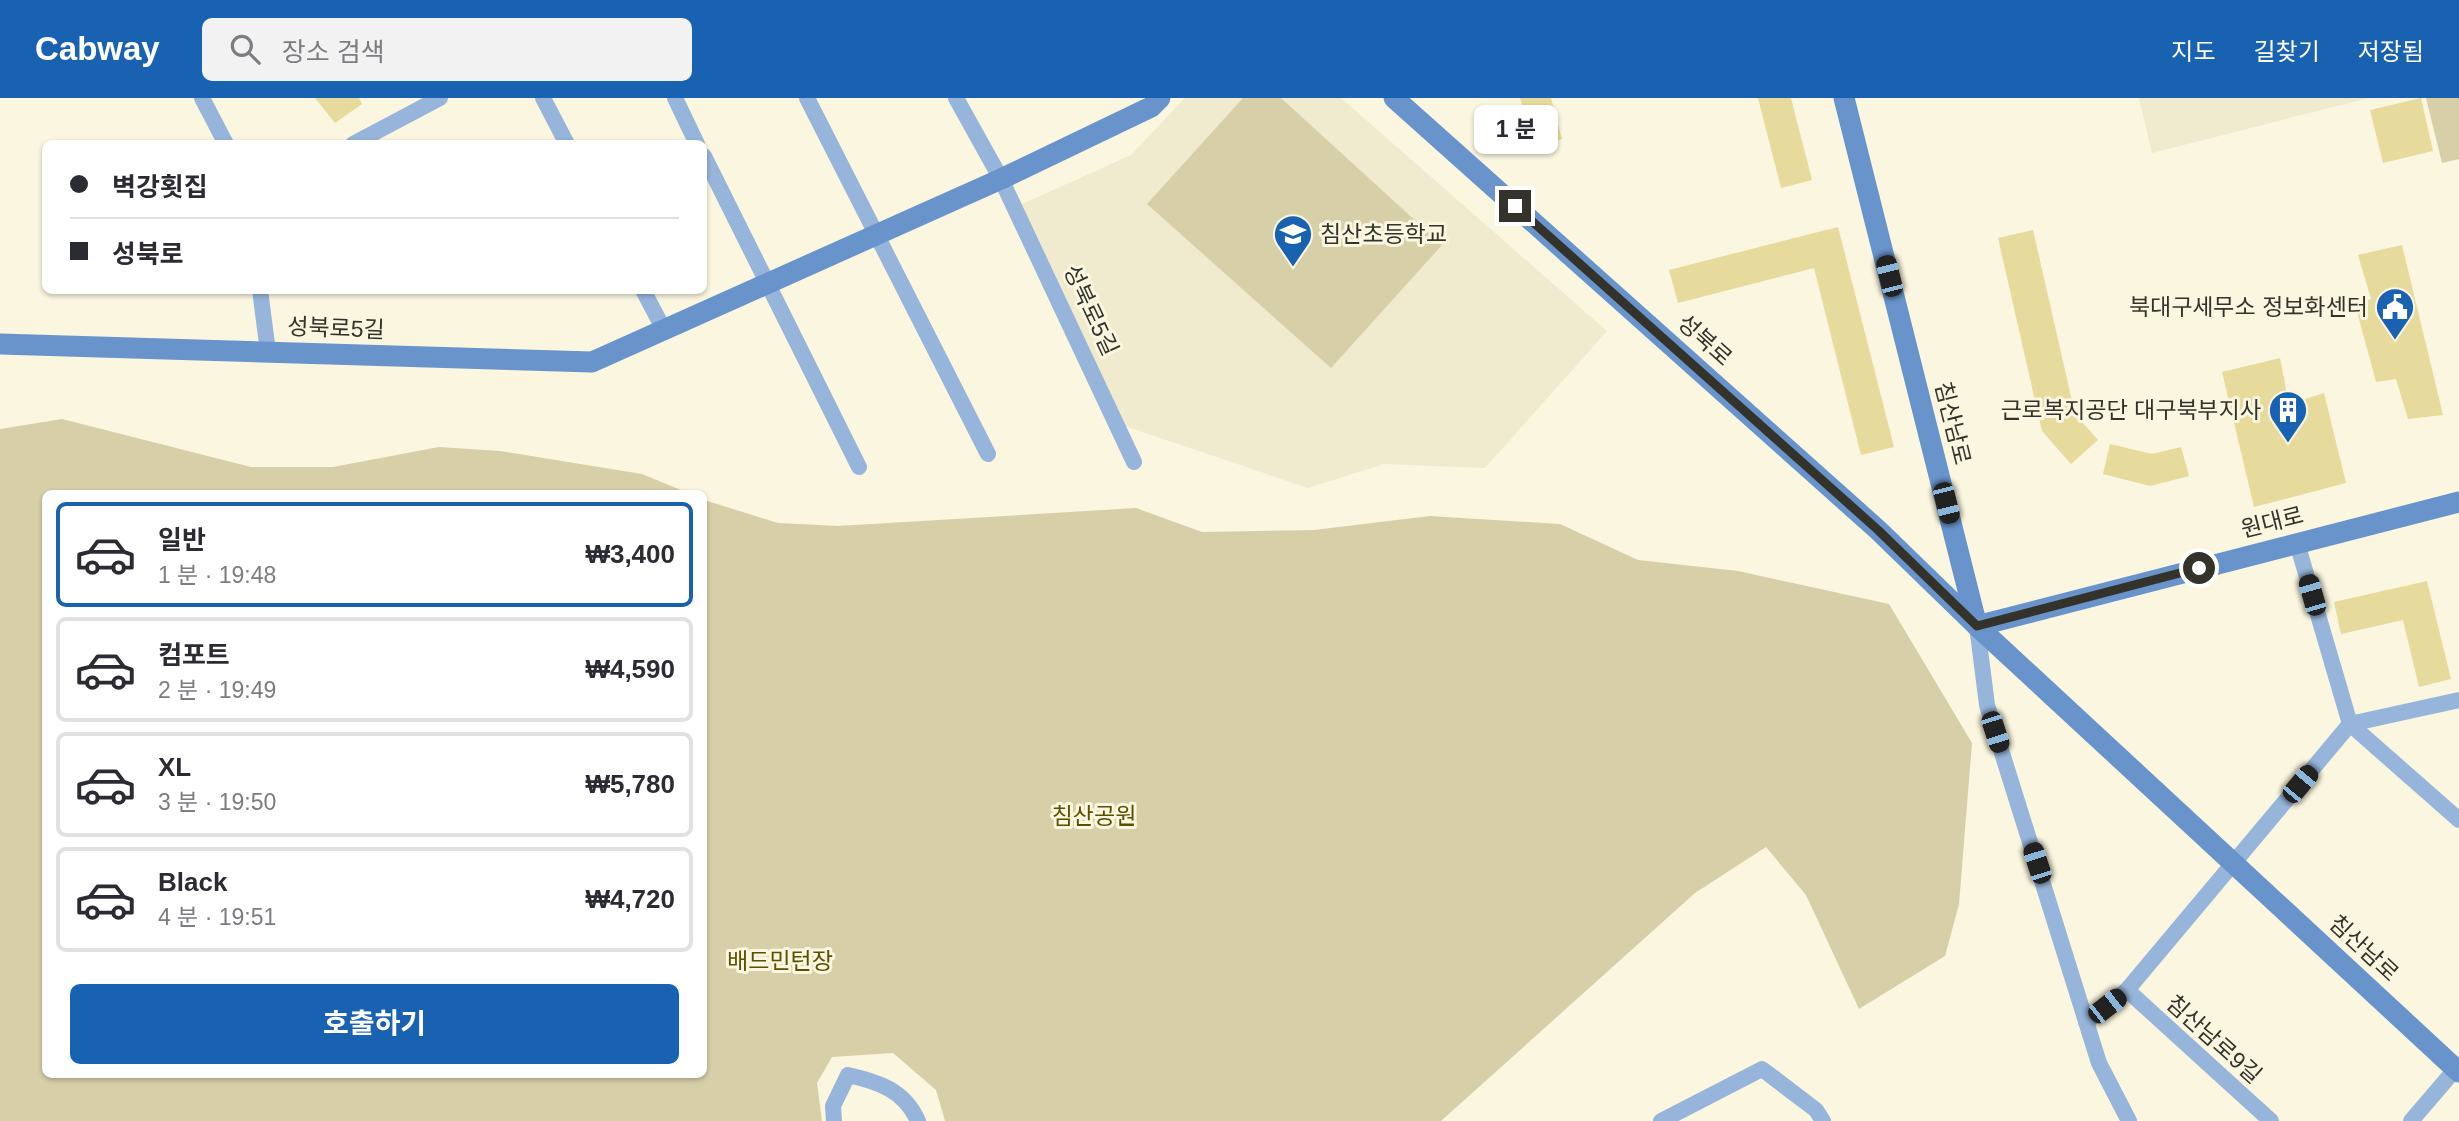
<!DOCTYPE html>
<html lang="ko">
<meta charset="utf-8">
<style>
:root{--surface:#fff;--page:#f2f2f3;--text:#2b2b33;--muted:#7c7c81;--line:#e1e1e2;--accent:#1962b2}
body{margin:0;font-family:Arial,"Noto Sans KR",sans-serif;background:var(--page);color:var(--text);height:100vh;display:flex;flex-direction:column;font-size:26px;white-space:nowrap}
*{box-sizing:border-box;margin:0}
p{font-size:23px;color:var(--muted)}
.icon{flex:none;width:38px;height:38px;fill:none;stroke:currentColor;stroke-width:2;stroke-linecap:round;stroke-linejoin:round}
.map{position:relative;flex:1;overflow:hidden}
.details{position:absolute;left:42px;top:392px;width:665px;height:588px;display:flex;flex-direction:column;background:var(--surface);border-radius:10px;box-shadow:0 2px 5px #0004}
.details>*{flex:none}
.top-card{position:absolute;left:42px;top:42px;width:665px;height:154px;border-radius:10px;box-shadow:0 2px 5px #0004;display:grid;align-content:center;height:154px;padding:0 28px;background:var(--surface)}
.end{position:absolute;width:32px;height:32px;margin:-16px;border:9px solid #34332b;background:#fff;box-shadow:0 0 0 4px #fff}
.from{border-radius:50%}
.bubble{position:absolute;height:49px;border-radius:10px;background:var(--surface);box-shadow:0 2px 5px #0004;font-size:23px;font-weight:700;line-height:49px;text-align:center}
.car{position:absolute;width:21px;height:42px;margin:-21px -10px;border-radius:9px;box-shadow:0 0 5px 2px #0007;background:linear-gradient(#222 24%,#8ab4d8 0 40%,#222 0 76%,#8ab4d8 0 86%,#222 0)}
.top-card b{display:flex;align-items:center;gap:24px;height:66px;font-size:26px}
.top-card b+b{border-top:2px solid var(--line)}
.top-card i{width:18px;height:18px;background:var(--text)}
ul{padding:12px 0 0;list-style:none}
li{display:flex;align-items:center;gap:21px;height:105px;margin:0 14px 10px;padding:0 14px;border:4px solid var(--line);border-radius:10px}
li div{flex:1}
li b{display:block;font-size:26px}
li em{font-style:normal;font-weight:700}
li.on{border-color:var(--accent)}
li>.icon{width:63px;height:63px;stroke-width:1.5}
.button{display:flex;gap:14px;margin-top:auto;padding:14px 28px}
.button a{flex:1;height:80px;border-radius:10px;background:var(--accent);color:#fff;font-size:28px;font-weight:700;line-height:80px;text-align:center}
header{display:flex;align-items:center;gap:42px;box-sizing:border-box;height:98px;padding:0 35px;background:var(--accent);color:#fff}
header strong{font-size:33px}
nav{display:flex;gap:38px;margin-inline-start:auto;font-size:24px}
.search{width:490px;height:63px;background:var(--page);display:flex;align-items:center;gap:18px;box-sizing:border-box;padding:0 24px;border-radius:10px;color:var(--muted);font-size:26px}
.map>svg:first-child{display:block}
</style>
<header>
<strong>Cabway</strong>
<div class="search"><svg class="icon" aria-label="search" viewBox="0 0 24 24"><circle cx="10" cy="10" r="6"/><path d="M15 15l6 6"/></svg>장소 검색</div>
<nav><a>지도</a><a>길찾기</a><a>저장됨</a></nav>
</header>
<div class="map">
<svg width="2459" height="1023" viewBox="0 0 2459 1023">
<rect width="100%" height="100%" fill="#faf6e0"/>
<!-- built -->
<g fill="#f0eace">
<path d="M1185 0H1341L1607 233 1485 370 1384 366 1308 390 1125 328 1020 107 1131 57Z"/>
<path d="M2139 0H2369L2152 55Z"/>
</g>
<!-- green -->
<g fill="#d6cfa8">
<path d="M1243 0H1281L1442 147 1331 270 1147 106Z"/>
<path d="M2426 0H2459V61L2442 65Z"/>
<path d="M62 321 251 369H333L439 349 500 353 642 376 688 395 46 396V976H704V402L778 425 838 428 1136 410 1202 434 1314 432 1430 418 1560 426 1638 462 1738 473 1889 506 1972 645 1959 806 1945 858 1859 911 1806 797 1766 749 1695 795 1441 1023H945L936 992 893 955 832 959 817 985 822 1023H0V331Z"/>
</g>
<!-- building -->
<g fill="#e6da9c">
<path d="M315 0H359L362 6 335 25Z"/>
<path d="M1520 0H1551L1562 41 1534 49Z"/>
<path d="M1758 0H1791L1812 82 1781 90Z"/>
<path d="M2421 0 2433 53 2383 65 2370 12Z"/>
<path d="M1838 129 1894 349 1861 357 1814 170 1678 205 1669 172Z"/>
<path d="M2033 132 2075 316 2098 342 2071 366 2042 333 1998 140Z"/>
<path d="M2402 147 2443 317 2408 321 2396 281 2376 284 2355 206 2371 201 2358 157Z"/>
<path d="M2280 260 2289 306 2324 295 2346 385 2254 409 2222 274Z"/>
<path d="M2110 346 2152 356 2181 349 2189 378 2150 388 2103 376Z"/>
<path d="M2427 483 2451 581 2419 589 2403 522 2341 536 2334 504Z"/>
</g>
<g fill="none" stroke-linecap="round" stroke-linejoin="round">
<!-- street -->
<g stroke="#97b5da" stroke-width="16">
<path d="M202 0 226 46"/>
<path d="M543 0 567 46"/>
<path d="M675 0 697 46"/>
<path d="M807 0 988 356"/>
<path d="M956 0 1001 81 1134 364"/>
<path d="M353 46 440 0"/>
<path d="M704 58 859 369"/>
<path d="M260 192 268 254"/>
<path d="M643 192 664 232"/>
<path d="M2297 445 2350 626 2459 722"/>
<path d="M1977 528 1987 607 2099 965 2129 1023"/>
<path d="M2127 892 2271 1023"/>
<path d="M2086 924 2127 892 2350 626 2459 602"/>
<path d="M834 1023 833 1008 848 977C879 984 904 992 918 1023"/>
<path d="M1661 1023 1762 971 1816 1012 1823 1023"/>
<path d="M2411 1023 2459 967"/>
</g>
<!-- secondary -->
<g stroke="#6894cb" stroke-width="21">
<path d="M1394 0 1878 432 1977 528 2459 974"/>
<path d="M1844 0 1977 528"/>
<path d="M0 246 592 264 1001 81 1151 9 1160 0"/>
<path d="M1977 528 2459 404"/>
</g>
</g>
<g fill="none" stroke-linecap="round" stroke-linejoin="round">
<!-- route -->
<path stroke="#34332b" stroke-width="9" d="M1515 108 1878 432 1977 528 2199 470"/>
</g>
<!-- icons -->
<defs>
<g id="school-pin" transform="scale(2.0125)"><path d="M0 17L-7.5 6A9.5 9.5 0 1 1 7.5 6Z" fill="#1962b2" stroke="#faf6e0"/><path d="M0-5L7-2L0 1L-7-2ZM-4 1L0 2.5L4 1V4Q0 6-4 4Z" fill="#fff"/></g>
<g id="civic-pin" transform="scale(2.0125)"><path d="M0 17L-7.5 6A9.5 9.5 0 1 1 7.5 6Z" fill="#1962b2" stroke="#faf6e0"/><path d="M-.6-6.5H3V-4.5H.6V-3L4-1V1h2V6H-6V1h2V-1L-.6-3ZM-1.2 2.5V6h2.4V2.5Z" fill="#fff"/></g>
<g id="building-pin" transform="scale(2.0125)"><path d="M0 17L-7.5 6A9.5 9.5 0 1 1 7.5 6Z" fill="#1962b2" stroke="#faf6e0"/><path d="M-4-6H4V6H1V3H-1V6H-4ZM-2.5-4.3h1.7v1.8h-1.7ZM.8-4.3h1.7v1.8H.8ZM-2.5-1h1.7V.8h-1.7ZM.8-1h1.7V.8H.8Z" fill="#fff"/></g>
</defs>
<g fill-rule="evenodd">
<use href="#school-pin" x="1293" y="136"/>
<use href="#civic-pin" x="2395" y="209"/>
<use href="#building-pin" x="2288" y="312"/>
</g>
<g text-anchor="middle" dominant-baseline="central" stroke-width="6" stroke-linejoin="round" paint-order="stroke">
<!-- poi labels -->
<g font-size="23" fill="#34332b" stroke="#faf6e0" text-anchor="end">
<text x="1320" y="136" text-anchor="start">침산초등학교</text>
<text x="2368" y="209">북대구세무소 정보화센터</text>
<text x="2261" y="312">근로복지공단 대구북부지사</text>
</g>
<!-- street labels -->
<g font-size="23" fill="#34332b" stroke="#faf6e0">
<text transform="translate(1091 212) rotate(65)">성북로5길</text>
<text transform="translate(336 230) rotate(2)">성북로5길</text>
<text transform="translate(1705 242) rotate(42)">성북로</text>
<text transform="translate(1953 325) rotate(76)">침산남로</text>
<text transform="translate(2272 424) rotate(-14)">원대로</text>
<text transform="translate(2364 850) rotate(43)">침산남로</text>
<text transform="translate(2214 941) rotate(42)">침산남로9길</text>
</g>
<!-- park labels -->
<g font-size="23" fill="#5c4f00" stroke="#faf6e0">
<text x="1094" y="718">침산공원</text>
<text x="780" y="863">배드민턴장</text>
</g>
</g>
</svg>
<i class="end from" style="left:2199px;top:470px"></i>
<i class="end" style="left:1515px;top:108px"></i>
<div class="bubble" style="left:1474px;top:7px;width:84px">1 분</div>
<i class="car" style="left:1889px;top:178px;rotate:346deg"></i>
<i class="car" style="left:1946px;top:405px;rotate:166deg"></i>
<i class="car" style="left:2312px;top:497px;rotate:344deg"></i>
<i class="car" style="left:1995px;top:634px;rotate:162deg"></i>
<i class="car" style="left:2300px;top:686px;rotate:40deg"></i>
<i class="car" style="left:2037px;top:765px;rotate:342deg"></i>
<i class="car" style="left:2107px;top:908px;rotate:52deg"></i>
<div class="top-card">
<b><i class="from"></i>벽강횟집</b>
<b><i></i>성북로</b>
</div>
<section class="details">
<ul>
<li class="on"><svg class="icon" aria-label="car" viewBox="0 0 24 24"><path d="M5 17H2v-5l4-1 3-4h7l3 4 3 1v5h-3M9 17h6M6 11h13"/><circle cx="7" cy="17" r="2"/><circle cx="17" cy="17" r="2"/></svg><div><b>일반</b><p>1 분 · 19:48</p></div><em>₩3,400</em></li>
<li><svg class="icon" aria-label="car" viewBox="0 0 24 24"><path d="M5 17H2v-5l4-1 3-4h7l3 4 3 1v5h-3M9 17h6M6 11h13"/><circle cx="7" cy="17" r="2"/><circle cx="17" cy="17" r="2"/></svg><div><b>컴포트</b><p>2 분 · 19:49</p></div><em>₩4,590</em></li>
<li><svg class="icon" aria-label="car" viewBox="0 0 24 24"><path d="M5 17H2v-5l4-1 3-4h7l3 4 3 1v5h-3M9 17h6M6 11h13"/><circle cx="7" cy="17" r="2"/><circle cx="17" cy="17" r="2"/></svg><div><b>XL</b><p>3 분 · 19:50</p></div><em>₩5,780</em></li>
<li><svg class="icon" aria-label="car" viewBox="0 0 24 24"><path d="M5 17H2v-5l4-1 3-4h7l3 4 3 1v5h-3M9 17h6M6 11h13"/><circle cx="7" cy="17" r="2"/><circle cx="17" cy="17" r="2"/></svg><div><b>Black</b><p>4 분 · 19:51</p></div><em>₩4,720</em></li>
</ul>
<div class="button"><a>호출하기</a></div>
</section>
</div>
